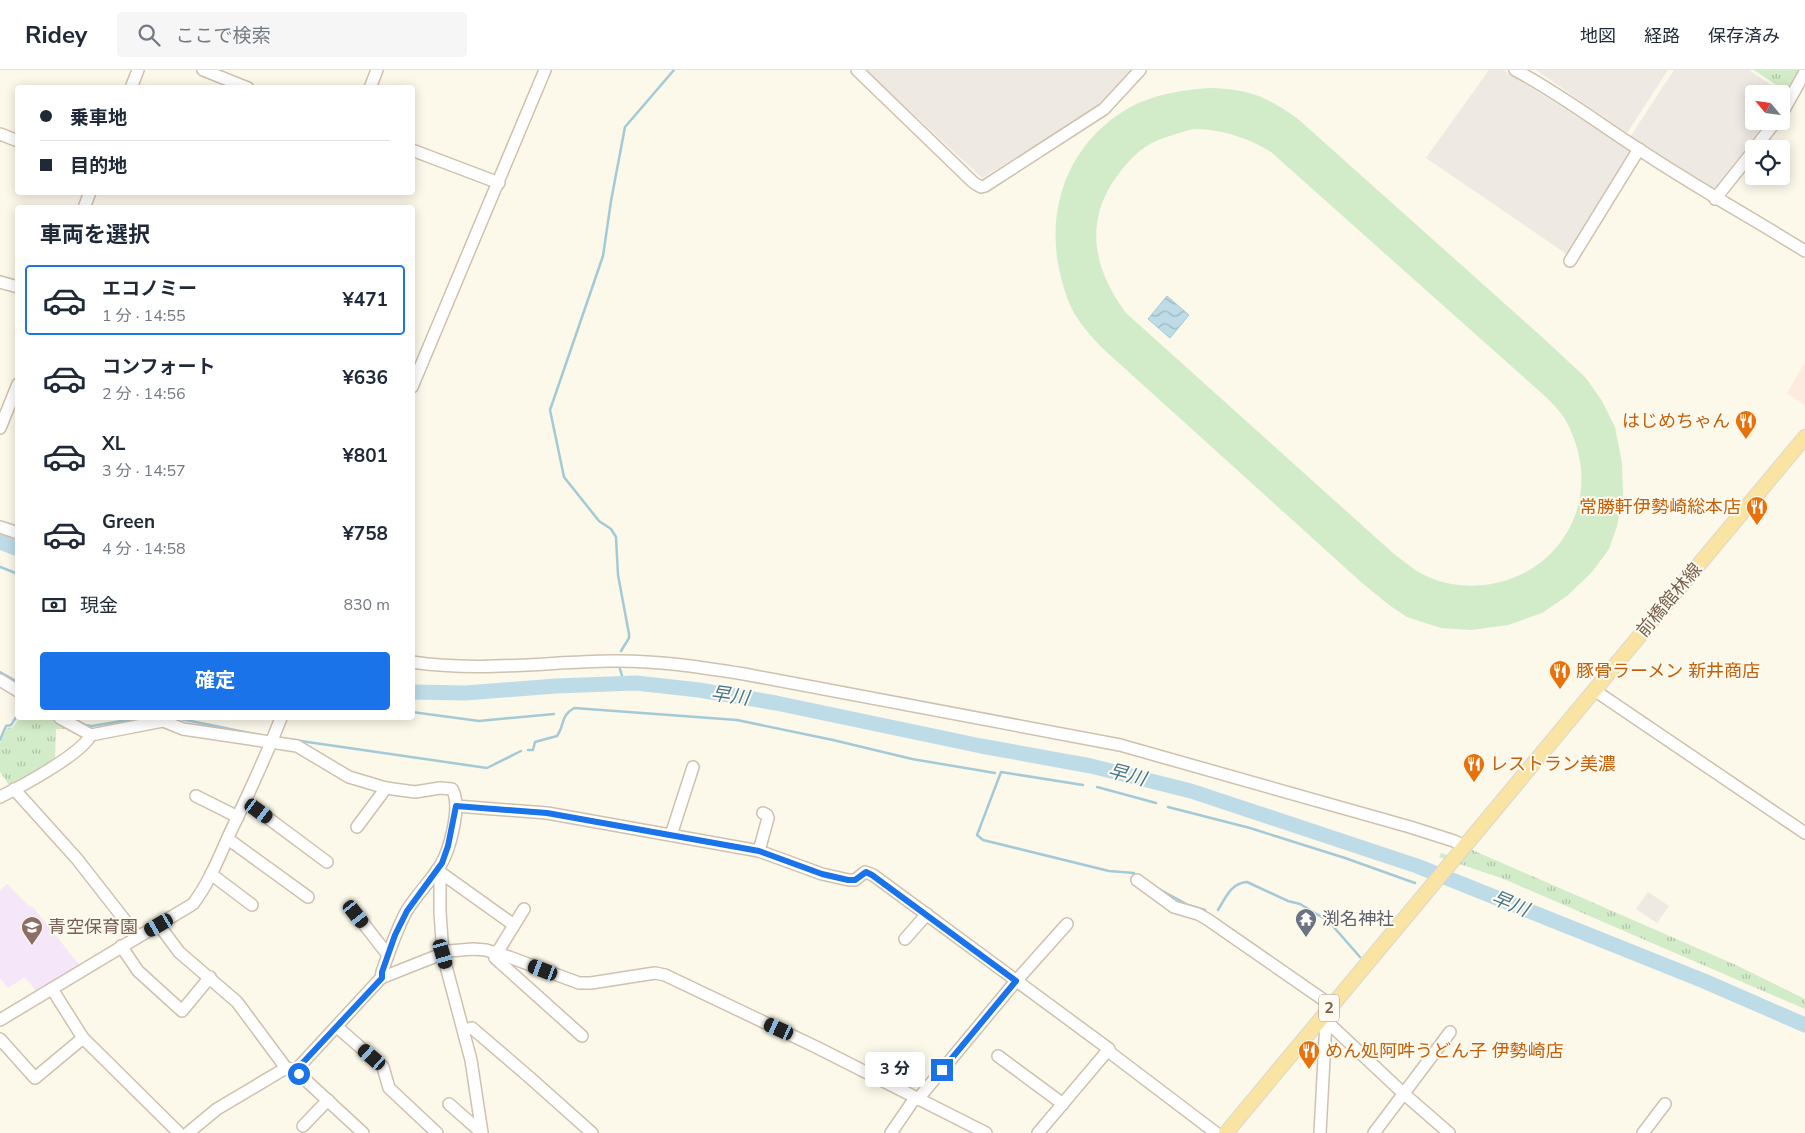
<!DOCTYPE html>
<html lang="ja">
<meta charset="utf-8">
<style>
:root{--surface:#fff;--page:#f6f6f7;--text:#1f2937;--muted:#747a83;--line:#e0e1e3;--accent:#1a73e8}
body{margin:0;font-family:"Nunito Sans","Noto Sans JP",sans-serif;background:var(--page);color:var(--text);height:100vh;display:flex;flex-direction:column;font-size:19px;white-space:nowrap}
*{box-sizing:border-box;margin:0}
p{font-size:16px;color:var(--muted)}
.icon{flex:none;width:28px;height:28px;fill:none;stroke:currentColor;stroke-width:2;stroke-linecap:round;stroke-linejoin:round}
.map{position:relative;flex:1;overflow:hidden}
.drawer{position:absolute;left:15px;top:135px;width:400px;height:515px;display:flex;flex-direction:column;background:var(--surface);border-radius:5px;box-shadow:0 2px 12px #0003}
.drawer>*{flex:none}
.guide{position:absolute;left:15px;top:15px;width:400px;height:110px;border-radius:5px;box-shadow:0 2px 12px #0003;display:grid;align-content:center;height:110px;padding:0 25px;background:var(--surface)}
.needle{width:32px;rotate:299deg}
.tools{position:absolute;left:1745px;top:15px;display:grid;gap:10px}
.tools a{display:grid;place-items:center;width:45px;height:45px;border-radius:5px;background:var(--surface);box-shadow:0 2px 12px #0003;font-size:25px}
.end{position:absolute;width:22px;height:22px;margin:-11px;border:6px solid #1a73e8;background:#fff;box-shadow:0 0 0 2px #fff}
.from{border-radius:50%}
.bubble{position:absolute;height:35px;border-radius:5px;background:var(--surface);box-shadow:0 2px 12px #0003;font-size:16px;font-weight:700;line-height:35px;text-align:center}
.car{position:absolute;width:15px;height:30px;margin:-15px -8px;border-radius:6px;box-shadow:0 0 4px 1px #0007;background:linear-gradient(#222 24%,#8ab4d8 0 40%,#222 0 76%,#8ab4d8 0 86%,#222 0)}
.guide b{display:flex;align-items:center;gap:18px;height:48px;font-size:19px}
.guide b+b{border-top:1px solid var(--line)}
.guide i{width:12px;height:12px;background:var(--text)}
ul{padding:0;list-style:none}
li{display:flex;align-items:center;gap:15px;height:70px;margin:0 10px 8px;padding:0 15px;border:2px solid transparent;border-radius:5px}
li div{flex:1}
li b{display:block;font-size:19px}
li em{font-style:normal;font-weight:700}
li.on{border-color:var(--accent)}
li>.icon{width:45px;height:45px;stroke-width:1.5}
h2{padding:0 25px;font-size:22px;line-height:60px}
.pay{display:flex;align-items:center;gap:12px;height:55px;padding:0 25px;font-size:19px}
.pay p{margin-inline-start:auto}
.cta{display:flex;gap:10px;margin-top:auto;padding:10px 25px}
.cta a{flex:1;height:58px;border-radius:5px;background:var(--accent);color:#fff;font-size:20px;font-weight:700;line-height:58px;text-align:center}
header{display:flex;align-items:center;gap:30px;box-sizing:border-box;height:70px;padding:0 25px;background:var(--surface);border-bottom:1px solid var(--line)}
header strong{font-size:24px}
nav{display:flex;gap:28px;margin-inline-start:auto;font-size:18px}
.search{width:350px;height:45px;background:var(--page);display:flex;align-items:center;gap:12px;box-sizing:border-box;padding:0 18px;border-radius:5px;color:var(--muted);font-size:19px}
.map>svg:first-child{display:block}
</style>
<header>
<strong>Ridey</strong>
<div class="search"><svg class="icon" aria-label="search" viewBox="0 0 24 24"><circle cx="10" cy="10" r="6"/><path d="M15 15l6 6"/></svg>ここで検索</div>
<nav><a>地図</a><a>経路</a><a>保存済み</a></nav>
</header>
<div class="map">
<svg width="1805" height="1063" viewBox="0 0 1805 1063">
<defs>
<pattern id="grass-tufts" width="24" height="20" patternUnits="userSpaceOnUse" patternTransform="scale(1.25)"><rect width="24" height="20" fill="#d2ebc8"/><path d="M3 7l-1-3M5 7V3M7 7l1-3M15 17l-1-3M17 17v-4M19 17l1-3" fill="none" stroke="#afc2a5"/></pattern>
<pattern id="water-waves" width="16" height="10" patternUnits="userSpaceOnUse" patternTransform="scale(1.25)"><rect width="16" height="10" fill="#bedce7"/><path d="M0 5q4-4 8 0t8 0" fill="none" stroke="#9fb6bd"/></pattern>
</defs>
<rect width="100%" height="100%" fill="#fcf8ea"/>
<!-- commercial -->
<path fill="#fcebde" d="M1805 292V335L1787 323Z"/>
<!-- industrial -->
<g fill="#eee9e3">
<path d="M866 0H1132L1100 36 982 108Z"/>
<path d="M1489 0H1503L1632 81 1568 185 1426 88Z"/>
<path d="M1536 0H1668L1627 63Z"/>
<path d="M1674 0H1749L1786 25 1781 31V24H1754V51H1766L1713 122 1630 67Z"/>
<path d="M1648 822 1669 836 1657 853 1636 839Z"/>
</g>
<!-- education -->
<path fill="#f5e6f9" d="M7 814 30 837 32 836 80 896 37 922 25 907 8 918 0 908V820Z"/>
<!-- grass -->
<g fill="url(#grass-tufts)">
<path d="M1754 0H1801L1788 23Z"/>
<path d="M19 648H55L72 659H56L55 691 10 716 0 702V673L7 658 13 657Z"/>
<path d="M1470 779 1736 895 1805 929V939L1504 809 1439 787 1441 783 1461 790Z"/>
</g>
<!-- pitch -->
<path fill="#d2ebc8" fill-rule="evenodd" d="M1211 18C1248 19 1268 27 1298 49L1542 267 1586 308 1602 331 1615 357 1622 393 1623 425 1617 456 1609 479 1592 502 1567 526 1542 543 1508 555 1471 560 1441 558 1407 547 1389 535 1361 512 1100 276C1093 267 1084 259 1078 249 1068 235 1063 216 1059 199 1046 135 1070 73 1127 39 1153 24 1182 20 1211 18ZM1193 59C1221 59 1247 67 1271 82L1547 328C1552 333 1558 339 1562 345 1567 351 1571 361 1574 369 1598 432 1562 499 1496 513 1477 517 1455 517 1436 510 1420 505 1407 494 1394 484L1126 243C1094 200 1083 152 1117 106 1126 94 1136 82 1150 74 1163 67 1179 63 1193 59Z"/>
<!-- water -->
<path fill="url(#water-waves)" stroke="#a4cad8" d="M1167 226 1189 245 1170 268 1148 249Z"/>
<g fill="none" stroke-linecap="round" stroke-linejoin="round">
<!-- stream -->
<g stroke="#a4cad8" stroke-width="2.5">
<path d="M0 497 18 504"/>
<path d="M621 581 629 568V564L618 505 616 467 611 459 599 451 564 407 550 340 603 186 611 131 625 57 674 0"/>
<path d="M620 599 624 612"/>
<path d="M0 602 14 610H18"/>
<path d="M412 642 479 651 554 644"/>
<path d="M73 648 85 655 92 656 139 648"/>
<path d="M176 648 260 665"/>
<path d="M280 668 487 698 521 681"/>
<path d="M0 670 6 656 11 655 18 644"/>
<path d="M528 680H533L535 672 557 666C565 655 560 646 574 638L737 650 833 670 912 689 995 703"/>
<path d="M1083 715 1001 702 977 765 983 770 1109 801 1134 803"/>
<path d="M1097 717 1156 733"/>
<path d="M1168 737 1250 758 1345 788 1415 813"/>
<path d="M1159 819 1188 835 1205 840"/>
<path d="M1218 840C1226 827 1231 813 1247 812L1288 831 1300 834 1325 849"/>
<path d="M1331 854 1360 887"/>
</g>
<!-- river -->
<g stroke="#bedce7" stroke-width="15">
<path d="M0 472 18 479"/>
<path d="M412 622 465 623 556 616 636 613 699 620 776 633 981 676 1091 696 1191 721 1417 796 1704 911 1805 955"/>
</g>
<!-- minor casing -->
<g stroke="#cfc1af" stroke-width="14">
<g id="minor">
<path d="M203 0 248 18"/>
<path d="M857 0 974 113 981 117 985 116 1104 39 1140 0"/>
<path d="M1515 0C1559 23 1598 53 1640 80 1694 116 1750 147 1805 181"/>
<path d="M131 18 138 0"/>
<path d="M370 18 377 0"/>
<path d="M1781 45 1805 2"/>
<path d="M0 64 18 71"/>
<path d="M1754 79 1776 51"/>
<path d="M412 80 499 113"/>
<path d="M1715 129 1754 80"/>
<path d="M84 138 90 122"/>
<path d="M1570 191 1639 79"/>
<path d="M0 212 18 217"/>
<path d="M412 317 545 0"/>
<path d="M0 358 18 314"/>
<path d="M0 457 18 463"/>
<path d="M412 592C478 602 545 592 611 591 655 590 700 597 744 604L1120 675 1410 757 1454 771 1464 776"/>
<path d="M0 610 18 621"/>
<path d="M1594 620 1805 763"/>
<path d="M60 648 91 665"/>
<path d="M14 719 77 789 138 867"/>
<path d="M196 726 238 747"/>
<path d="M0 727C22 716 80 685 91 665L163 651 183 659 297 676 349 707 386 718 415 722 440 718 452 719C462 735 450 780 440 796 430 812 416 825 406 842 396 861 389 882 382 902L381 908 296 1000"/>
<path d="M245 731 327 792"/>
<path d="M456 736 547 743 759 781 822 804 849 810H855L865 802 873 805 1109 979 1038 1063"/>
<path d="M357 757 386 718"/>
<path d="M671 765 693 697"/>
<path d="M228 769 308 827"/>
<path d="M759 781 768 748 767 745 763 743"/>
<path d="M437 800 514 855"/>
<path d="M440 802V842L443 885 471 990 482 1063"/>
<path d="M211 804 252 835"/>
<path d="M1137 810 1174 837 1198 844 1207 849 1331 935"/>
<path d="M356 844 388 885"/>
<path d="M159 855 179 882 237 932 286 998"/>
<path d="M905 869 927 844"/>
<path d="M121 876 138 901 182 941 210 907"/>
<path d="M494 882 495 888 582 966"/>
<path d="M497 883 524 839"/>
<path d="M381 908 449 881 473 879 486 880 509 887 579 913H591L655 903 665 905 816 977 986 1063"/>
<path d="M52 919 83 968 179 1063"/>
<path d="M1322 947 1403 1023 1449 1063"/>
<path d="M0 950 193 834C209 813 219 787 230 763 248 725 266 687 281 648"/>
<path d="M337 957 383 997 389 1018 437 1063"/>
<path d="M464 960 472 958 528 1006 592 1063"/>
<path d="M0 969 35 1008 83 968"/>
<path d="M1108 981 1216 1063"/>
<path d="M998 986 1063 1034"/>
<path d="M918 1029 1016 911 1067 854"/>
<path d="M449 1034 482 1063"/>
<path d="M303 1056 328 1030"/>
<path d="M188 1063 217 1039 286 998 296 1000 299 1004 363 1063"/>
<path d="M891 1063 915 1028"/>
<path d="M1320 1063 1326 951"/>
<path d="M1374 1063 1450 962"/>
<path d="M1643 1063 1665 1034"/>
</g>
</g>
<!-- major casing -->
<g stroke="#dcd6d1" stroke-width="16">
<path id="major" d="M1226 1063 1805 367"/>
</g>
<!-- minor -->
<use href="#minor" stroke="#fff" stroke-width="11"/>
<!-- major -->
<use href="#major" stroke="#fae4a4" stroke-width="14"/>
</g>
<g fill="none" stroke-linecap="round" stroke-linejoin="round">
<!-- route -->
<path stroke="#1a73e8" stroke-width="6" d="M299 1004 296 1000 382 908V902L395 865 407 841 442 793 448 776 456 736 547 743 759 781 822 804 848 810H855L866 802 872 805 1016 911 942 1000"/>
</g>
<!-- icons -->
<defs>
<g id="restaurant-pin" transform="scale(1.125)"><path d="M0 17L-7.5 6A9.5 9.5 0 1 1 7.5 6Z" fill="#e8710a" stroke="#fffbf1"/><path d="M-5-6h1v4h1v-4h1v4h1v-4h1v5L-1.5 .5V6h-2V.5L-5-1ZM5-6V6H3V1.5H1.5Q1.5-4 5-6Z" fill="#fff"/></g>
<g id="temple-pin" transform="scale(1.125)"><path d="M0 17L-7.5 6A9.5 9.5 0 1 1 7.5 6Z" fill="#6b7280" stroke="#fffbf1"/><path d="M0-6L5-2H3V0L6.5 2.5H4V6H1.5V3h-3V6H-4V2.5H-6.5L-3 0V-2H-5Z" fill="#fff"/></g>
<g id="school-pin" transform="scale(1.125)"><path d="M0 17L-7.5 6A9.5 9.5 0 1 1 7.5 6Z" fill="#8d6e63" stroke="#fffbf1"/><path d="M0-5L7-2L0 1L-7-2ZM-4 1L0 2.5L4 1V4Q0 6-4 4Z" fill="#fff"/></g>
</defs>
<g fill-rule="evenodd">
<use href="#restaurant-pin" x="1746" y="351"/>
<use href="#restaurant-pin" x="1757" y="437"/>
<use href="#restaurant-pin" x="1560" y="601"/>
<use href="#restaurant-pin" x="1474" y="694"/>
<use href="#temple-pin" x="1306" y="849"/>
<use href="#school-pin" x="32" y="857"/>
<use href="#restaurant-pin" x="1309" y="981"/>
</g>
<g text-anchor="middle" dominant-baseline="central" stroke-width="4" stroke-linejoin="round" paint-order="stroke">
<!-- shield labels -->
<rect fill="#fffbf1" stroke="#a08f7e" stroke-width="1" x="1319" y="924.5" width="20" height="27" rx="4"/>
<g font-size="16" font-weight="bold" fill="#78614d">
<text x="1329" y="938">2</text>
</g>
<!-- food labels -->
<g font-size="18" fill="#c56008" stroke="#fffbf1" text-anchor="start">
<text x="1730" y="351" text-anchor="end">はじめちゃん</text>
<text x="1741" y="437" text-anchor="end">常勝軒伊勢崎総本店</text>
<text x="1576" y="601">豚骨ラーメン 新井商店</text>
<text x="1490" y="694">レストラン美濃</text>
<text x="1325" y="981">めん処阿吽うどん子 伊勢崎店</text>
</g>
<!-- street labels -->
<g font-size="18" fill="#78614d" stroke="#fffbf1">
<text transform="translate(1669 530) rotate(-50)">前橋館林線</text>
</g>
<!-- worship labels -->
<g font-size="18" fill="#5b616d" stroke="#fffbf1" text-anchor="start">
<text x="1322" y="849">渕名神社</text>
</g>
<!-- education labels -->
<g font-size="18" fill="#785e54" stroke="#fffbf1" text-anchor="start">
<text x="48" y="857">青空保育園</text>
</g>
<!-- water labels -->
<g font-size="19" font-style="italic" fill="#47778b" stroke="#fffbf1">
<text transform="translate(730 626) rotate(8)">早川</text>
<text transform="translate(1127 705) rotate(15)">早川</text>
<text transform="translate(1510 834) rotate(22)">早川</text>
</g>
</g>
</svg>
<div class="tools">
<a><svg class="needle" viewBox="-14 -14 28 28"><path d="M0-13l5 13h-10z" fill="#e53935"/><path d="M0 13l5-13h-10z" fill="#747a83"/></svg></a>
<a><svg class="icon" aria-label="locate" viewBox="0 0 24 24"><circle cx="12" cy="12" r="6"/><path d="M12 2v4M12 18v4M2 12h4M18 12h4"/></svg></a>
</div>
<i class="end from" style="left:299px;top:1004px"></i>
<i class="end" style="left:942px;top:1000px"></i>
<div class="bubble" style="left:865px;top:982px;width:60px">3 分</div>
<i class="car" style="left:259px;top:741px;rotate:126deg"></i>
<i class="car" style="left:356px;top:844px;rotate:142deg"></i>
<i class="car" style="left:159px;top:855px;rotate:240deg"></i>
<i class="car" style="left:443px;top:884px;rotate:164deg"></i>
<i class="car" style="left:543px;top:900px;rotate:291deg"></i>
<i class="car" style="left:779px;top:959px;rotate:295deg"></i>
<i class="car" style="left:372px;top:987px;rotate:311deg"></i>
<div class="guide">
<b><i class="from"></i>乗車地</b>
<b><i></i>目的地</b>
</div>
<section class="drawer">
<h2>車両を選択</h2>
<ul>
<li class="on"><svg class="icon" aria-label="car" viewBox="0 0 24 24"><path d="M5 17H2v-5l4-1 3-4h7l3 4 3 1v5h-3M9 17h6M6 11h13"/><circle cx="7" cy="17" r="2"/><circle cx="17" cy="17" r="2"/></svg><div><b>エコノミー</b><p>1 分 · 14:55</p></div><em>¥471</em></li>
<li><svg class="icon" aria-label="car" viewBox="0 0 24 24"><path d="M5 17H2v-5l4-1 3-4h7l3 4 3 1v5h-3M9 17h6M6 11h13"/><circle cx="7" cy="17" r="2"/><circle cx="17" cy="17" r="2"/></svg><div><b>コンフォート</b><p>2 分 · 14:56</p></div><em>¥636</em></li>
<li><svg class="icon" aria-label="car" viewBox="0 0 24 24"><path d="M5 17H2v-5l4-1 3-4h7l3 4 3 1v5h-3M9 17h6M6 11h13"/><circle cx="7" cy="17" r="2"/><circle cx="17" cy="17" r="2"/></svg><div><b>XL</b><p>3 分 · 14:57</p></div><em>¥801</em></li>
<li><svg class="icon" aria-label="car" viewBox="0 0 24 24"><path d="M5 17H2v-5l4-1 3-4h7l3 4 3 1v5h-3M9 17h6M6 11h13"/><circle cx="7" cy="17" r="2"/><circle cx="17" cy="17" r="2"/></svg><div><b>Green</b><p>4 分 · 14:58</p></div><em>¥758</em></li>
</ul>
<div class="pay"><svg class="icon" aria-label="cash" viewBox="0 0 24 24"><path d="M3 7h18v10H3z"/><circle cx="12" cy="12" r="2"/></svg>現金<p>830 m</p></div>
<div class="cta"><a>確定</a></div>
</section>
</div>
